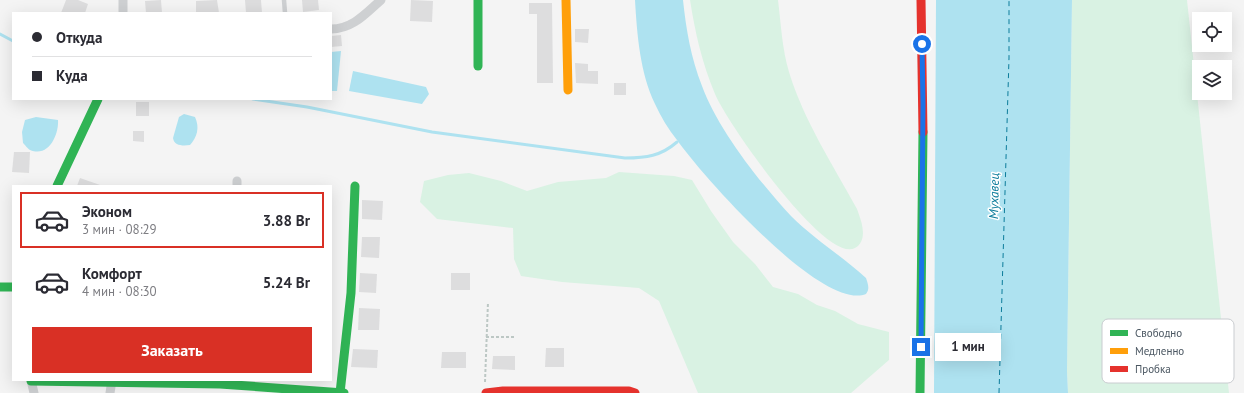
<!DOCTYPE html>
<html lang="ru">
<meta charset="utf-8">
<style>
:root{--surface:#fff;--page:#f7f7f7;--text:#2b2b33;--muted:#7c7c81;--line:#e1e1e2;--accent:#d93025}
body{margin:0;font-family:"PT Sans",sans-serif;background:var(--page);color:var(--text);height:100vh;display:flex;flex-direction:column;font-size:15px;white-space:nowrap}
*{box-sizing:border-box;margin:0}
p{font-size:13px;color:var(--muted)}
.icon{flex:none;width:22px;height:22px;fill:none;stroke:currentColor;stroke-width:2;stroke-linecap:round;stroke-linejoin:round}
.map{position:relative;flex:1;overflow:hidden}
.drawer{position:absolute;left:12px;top:185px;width:320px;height:196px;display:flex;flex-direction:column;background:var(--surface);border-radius:0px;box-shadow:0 4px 16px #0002}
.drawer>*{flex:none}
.guide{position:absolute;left:12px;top:12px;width:320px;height:88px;border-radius:0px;box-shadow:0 4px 16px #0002;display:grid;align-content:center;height:88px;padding:0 20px;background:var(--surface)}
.fabs{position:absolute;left:1192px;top:12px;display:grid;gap:8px}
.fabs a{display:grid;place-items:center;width:40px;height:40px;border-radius:0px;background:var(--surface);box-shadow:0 4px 16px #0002;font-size:20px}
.end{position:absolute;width:18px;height:18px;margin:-9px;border:5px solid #1a73e8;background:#fff;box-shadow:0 0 0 2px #fff}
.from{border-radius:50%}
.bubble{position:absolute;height:28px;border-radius:0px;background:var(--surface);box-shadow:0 4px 16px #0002;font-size:13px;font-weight:800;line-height:28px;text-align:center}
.guide b{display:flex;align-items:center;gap:14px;height:38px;font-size:15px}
.guide b+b{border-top:1px solid var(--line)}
.guide i{width:10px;height:10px;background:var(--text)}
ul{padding:7px 0 0;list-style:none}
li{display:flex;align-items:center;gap:12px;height:56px;margin:0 8px 6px;padding:0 12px;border:2px solid transparent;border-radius:0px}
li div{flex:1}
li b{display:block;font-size:15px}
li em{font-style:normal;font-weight:800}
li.selected{border-color:var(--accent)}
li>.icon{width:36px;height:36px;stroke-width:1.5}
.primary-button{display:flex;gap:8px;margin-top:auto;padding:8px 20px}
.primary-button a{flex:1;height:46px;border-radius:0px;background:var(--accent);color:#fff;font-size:16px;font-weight:800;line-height:46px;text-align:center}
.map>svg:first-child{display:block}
</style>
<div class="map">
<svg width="1244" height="393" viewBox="0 0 1244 393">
<rect width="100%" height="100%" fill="#f4f4f4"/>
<!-- green -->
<g fill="#d9f2e3">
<path d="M690 0H778C781 24 782 49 789 72 804 121 833 165 857 209 861 220 869 240 855 248 825 264 726 121 715 94 702 63 695 32 690 0Z"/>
<path d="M1072 0H1187L1229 393H1068L1067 371Z"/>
<path d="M619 172 674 176 692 180 711 211 733 242 755 264 773 287 798 294 817 305 835 311 858 324 889 332V360L851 393H698L659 301 639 288 562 282 521 276 514 259 513 228 437 219 420 202 424 181 448 175 469 173 501 181 527 191 558 182 606 178Z"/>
</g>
<!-- water -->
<g fill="#aee2f0">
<path d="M635 0H683C686 29 691 58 702 86 717 128 760 183 791 216 814 239 842 256 866 278 868 284 870 289 866 294 822 312 701 174 677 140 668 129 661 117 655 104 640 73 637 34 635 0Z"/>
<path d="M936 0H1072L1067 371 1068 393H934Z"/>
<path d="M341 51 337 91H331V52Z"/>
<path d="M353 71 426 87 429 94 422 104 349 91Z"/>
<path d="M184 114 195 117C200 128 197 137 190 145 183 146 174 146 173 138L179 117Z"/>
<path d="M36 117 58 120C59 134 49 158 30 150 28 149 25 145 23 143L22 132 25 120Z"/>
</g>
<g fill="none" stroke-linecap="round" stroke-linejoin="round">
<!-- stream -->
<g stroke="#aee2f0" stroke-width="3">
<path d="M0 34 13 41"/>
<path d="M253 99 307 107 432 132 625 158C646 158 661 156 677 142"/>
</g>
<!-- ferry -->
<path stroke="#0c7c9b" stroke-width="1" stroke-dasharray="5 4" stroke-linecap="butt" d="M999 393 1009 58V0"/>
</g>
<!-- building -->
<g fill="#ddddde">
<path d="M66 0H78L88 4 85 13H61Z"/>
<path d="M161 0 162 13H146L145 1Z"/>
<path d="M217 0 219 13H196V1Z"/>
<path d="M245 0H261L262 13H246Z"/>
<path d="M302 0H318L319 10 303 12Z"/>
<path d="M411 0 433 1 432 22 410 21Z"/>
<path d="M529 3H552L553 83H537V14H529Z"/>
<path d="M575 29H589L588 43 575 42Z"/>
<path d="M341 35 342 46 331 47V36Z"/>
<path d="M575 63 588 64V71H598V84L576 83Z"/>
<rect x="614" y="83" width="12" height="12"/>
<rect x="136" y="102" width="13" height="14"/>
<path d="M133 131H144V142L133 141Z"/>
<path d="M14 152H30L29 173 12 172Z"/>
<path d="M80 178 100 185V186H77Z"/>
<path d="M362 200 383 201 382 220 362 219Z"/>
<path d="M362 237H380L379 258 361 257Z"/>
<path d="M360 273 377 274 376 293 359 292Z"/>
<rect x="451" y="273" width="19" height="17"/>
<path d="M359 308 380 309 379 330H358Z"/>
<path d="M546 348H564V367H545Z"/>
<path d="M353 349 378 350 377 368 351 367Z"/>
<path d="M442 352H466V368H441Z"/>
<path d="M493 356H515V370L492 369Z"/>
</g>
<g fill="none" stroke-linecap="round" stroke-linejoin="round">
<!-- path -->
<g stroke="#bcc7c4" stroke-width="2" stroke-dasharray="3 2" stroke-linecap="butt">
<path d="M486 337H516"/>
<path d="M485 382 488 302"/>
</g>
<!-- lane -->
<path stroke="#ced0d2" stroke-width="4.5" d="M284 0 285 13"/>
<!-- street -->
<g stroke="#ced0d2" stroke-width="9">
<path d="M123 0V13"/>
<path d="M331 29C353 29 366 13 381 0"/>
<path d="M237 186V181"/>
<path d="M31 380 34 393"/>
<path d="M110 393 112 380"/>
</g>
<!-- fast -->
<g stroke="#30b455" stroke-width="9">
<path d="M478 0V66"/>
<path d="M57 186 98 99"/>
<path d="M0 287H12"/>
<path d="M31 381 220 384 344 393"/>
<path d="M340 393 351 293 355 186"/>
<path d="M920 393 923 132"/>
</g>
<!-- slow -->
<path stroke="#ff9f0a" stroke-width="9" d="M566 0 568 90"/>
<!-- jam -->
<g stroke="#e5322d" stroke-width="9">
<path d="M921 0 923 132"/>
<path d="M486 393 503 391H629L635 393"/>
</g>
</g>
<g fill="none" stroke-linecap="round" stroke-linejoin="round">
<!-- route -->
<path stroke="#1a73e8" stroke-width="5" d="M921 347 923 104 922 44"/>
</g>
<g text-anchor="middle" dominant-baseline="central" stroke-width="3" stroke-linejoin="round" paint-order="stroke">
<!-- water labels -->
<g font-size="13" font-style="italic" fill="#0c7c9b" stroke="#fff">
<text transform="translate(994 196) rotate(-89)">Мухавец</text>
</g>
</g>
<!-- legend -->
<rect x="1102" y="319" width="132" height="64" rx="6" fill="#fff" stroke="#c9ccd0" stroke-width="1"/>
<rect x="1110" y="330" width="18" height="6" fill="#30b455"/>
<rect x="1110" y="348" width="18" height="6" fill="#ff9f0a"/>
<rect x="1110" y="366" width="18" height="6" fill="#e5322d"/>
<g font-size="11" fill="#4a5661">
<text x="1135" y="337">Свободно</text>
<text x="1135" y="355">Медленно</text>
<text x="1135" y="373">Пробка</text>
</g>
</svg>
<div class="fabs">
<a><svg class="icon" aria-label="locate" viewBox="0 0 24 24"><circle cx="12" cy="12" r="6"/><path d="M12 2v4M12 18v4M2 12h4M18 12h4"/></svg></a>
<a><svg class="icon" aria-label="layers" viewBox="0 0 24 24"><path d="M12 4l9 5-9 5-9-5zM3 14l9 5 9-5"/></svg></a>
</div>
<i class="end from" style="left:922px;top:44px"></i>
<i class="end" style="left:921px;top:347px"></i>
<div class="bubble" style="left:935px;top:333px;width:66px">1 мин</div>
<div class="guide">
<b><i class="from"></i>Откуда</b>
<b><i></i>Куда</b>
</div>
<section class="drawer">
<ul>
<li class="selected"><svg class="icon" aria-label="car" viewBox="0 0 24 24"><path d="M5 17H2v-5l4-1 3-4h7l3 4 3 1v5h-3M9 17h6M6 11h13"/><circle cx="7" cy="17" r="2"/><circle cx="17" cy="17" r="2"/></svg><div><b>Эконом</b><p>3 мин · 08:29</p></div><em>3.88 Br</em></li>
<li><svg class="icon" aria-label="car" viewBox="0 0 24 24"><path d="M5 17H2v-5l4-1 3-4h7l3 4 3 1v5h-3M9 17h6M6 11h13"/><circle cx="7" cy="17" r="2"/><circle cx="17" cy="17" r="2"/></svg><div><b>Комфорт</b><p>4 мин · 08:30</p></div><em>5.24 Br</em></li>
</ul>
<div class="primary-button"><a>Заказать</a></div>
</section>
</div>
